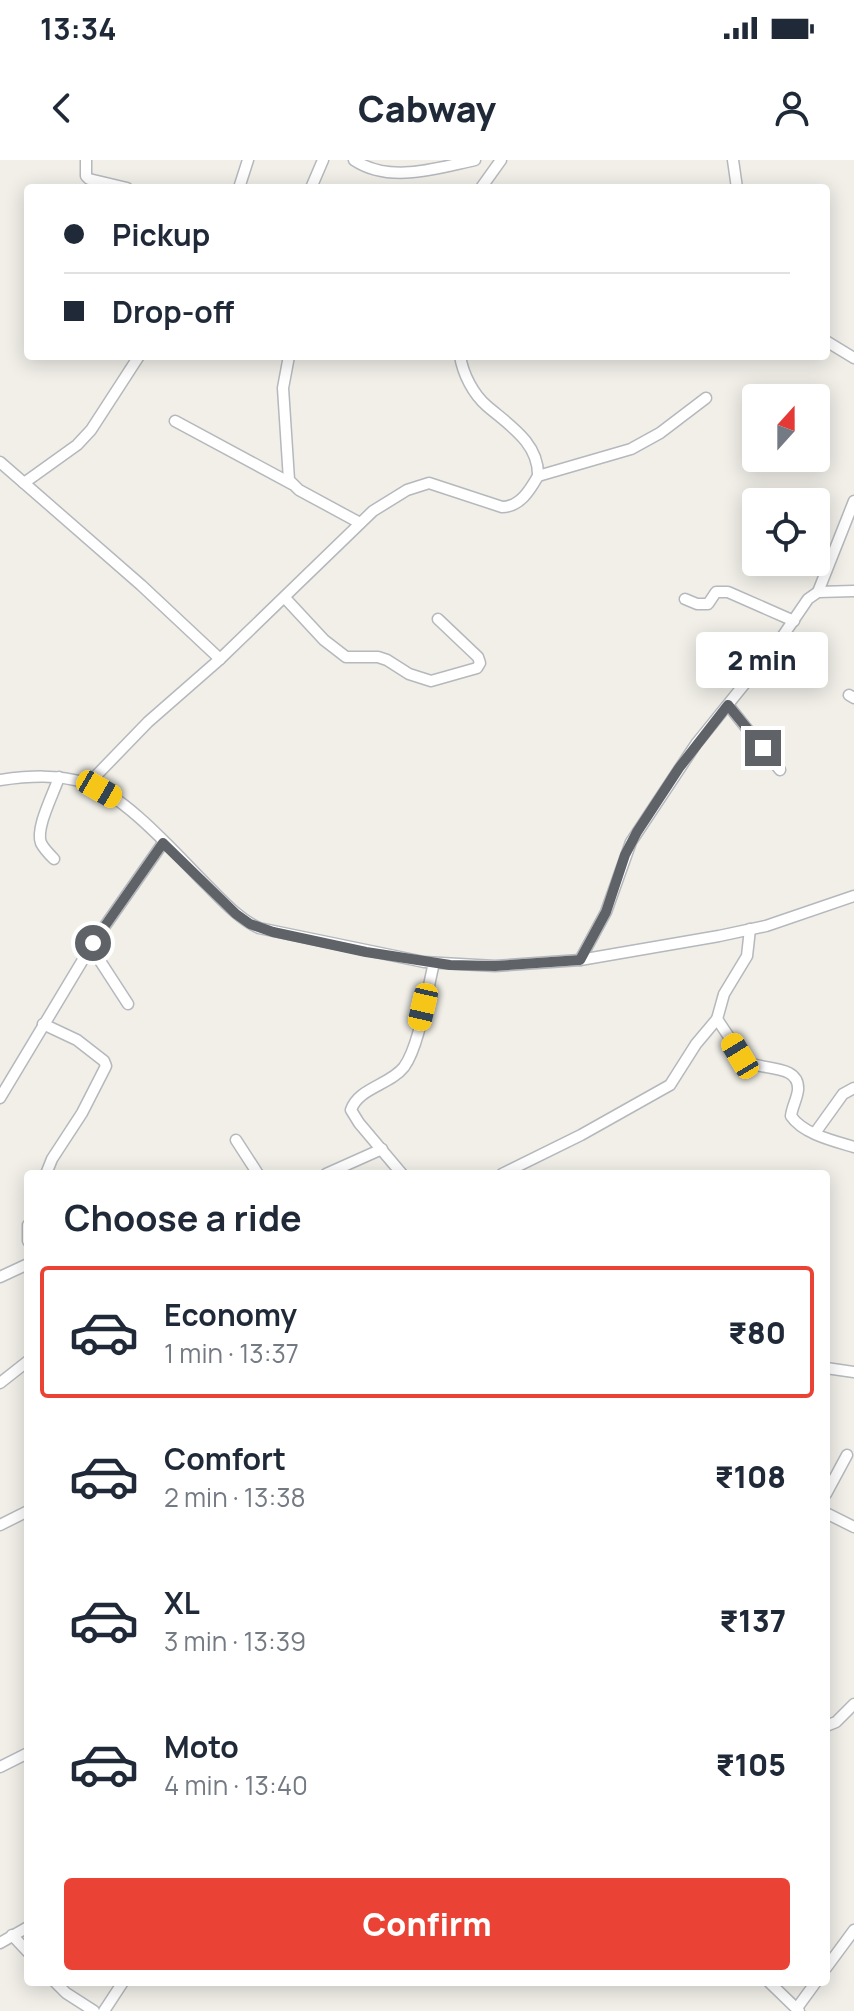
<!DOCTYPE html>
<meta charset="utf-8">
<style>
:root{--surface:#fff;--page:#f2f2f3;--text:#1f2937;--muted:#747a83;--line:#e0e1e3;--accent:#ea4335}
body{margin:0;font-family:Manrope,sans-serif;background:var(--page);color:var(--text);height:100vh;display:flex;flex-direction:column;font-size:30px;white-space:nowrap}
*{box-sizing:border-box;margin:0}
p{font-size:26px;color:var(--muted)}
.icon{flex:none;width:44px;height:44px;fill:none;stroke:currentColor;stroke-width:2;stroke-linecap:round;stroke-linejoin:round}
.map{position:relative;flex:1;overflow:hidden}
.side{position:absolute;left:24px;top:1010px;width:806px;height:816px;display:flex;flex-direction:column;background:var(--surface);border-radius:8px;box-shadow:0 4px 20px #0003}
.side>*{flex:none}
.guide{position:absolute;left:24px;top:24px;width:806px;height:176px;border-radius:8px;box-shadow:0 4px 20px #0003;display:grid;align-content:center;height:176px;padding:0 40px;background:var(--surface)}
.needle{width:52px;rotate:21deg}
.controls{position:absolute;left:742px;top:224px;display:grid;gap:16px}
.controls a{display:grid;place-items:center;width:88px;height:88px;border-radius:8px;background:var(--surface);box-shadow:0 4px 20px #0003;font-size:40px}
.end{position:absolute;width:36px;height:36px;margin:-18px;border:10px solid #5f6368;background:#fff;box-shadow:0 0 0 4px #fff}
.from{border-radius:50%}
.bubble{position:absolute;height:56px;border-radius:8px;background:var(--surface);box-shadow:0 4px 20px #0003;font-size:26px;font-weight:800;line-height:56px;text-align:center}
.car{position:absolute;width:24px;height:48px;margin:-24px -12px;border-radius:10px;box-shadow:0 0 6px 2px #0007;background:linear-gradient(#f5c518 24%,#345 0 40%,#f5c518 0 76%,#345 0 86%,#f5c518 0)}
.guide b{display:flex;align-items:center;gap:28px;height:76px;font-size:30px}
.guide b+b{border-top:2px solid var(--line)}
.guide i{width:20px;height:20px;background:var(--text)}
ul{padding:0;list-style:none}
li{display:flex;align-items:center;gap:24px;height:132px;margin:0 16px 12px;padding:0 24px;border:4px solid transparent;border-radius:8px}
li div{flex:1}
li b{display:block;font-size:30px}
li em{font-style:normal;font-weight:800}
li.current{border-color:var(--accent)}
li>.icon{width:72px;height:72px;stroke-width:1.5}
h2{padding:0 40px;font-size:36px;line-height:96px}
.cta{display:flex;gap:16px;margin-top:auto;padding:16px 40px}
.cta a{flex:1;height:92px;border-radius:8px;background:var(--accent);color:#fff;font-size:32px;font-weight:800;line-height:92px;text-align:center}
.status{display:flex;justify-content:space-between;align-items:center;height:56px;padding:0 40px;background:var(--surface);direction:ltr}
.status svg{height:22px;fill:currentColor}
header{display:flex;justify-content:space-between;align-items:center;height:104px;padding:0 40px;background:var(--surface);font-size:36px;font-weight:800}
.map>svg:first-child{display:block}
</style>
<div class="status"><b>13:34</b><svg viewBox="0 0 49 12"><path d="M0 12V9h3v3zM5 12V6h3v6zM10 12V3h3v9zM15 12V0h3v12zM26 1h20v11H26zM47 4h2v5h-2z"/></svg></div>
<header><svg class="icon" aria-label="back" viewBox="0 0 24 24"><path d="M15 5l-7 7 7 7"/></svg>Cabway<svg class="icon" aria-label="person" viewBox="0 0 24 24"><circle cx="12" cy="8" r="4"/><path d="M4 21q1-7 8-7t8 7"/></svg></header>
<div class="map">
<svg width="854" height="1851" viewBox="0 0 854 1851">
<rect width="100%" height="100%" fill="#f1efe8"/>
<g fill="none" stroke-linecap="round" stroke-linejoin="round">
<!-- minor casing -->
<g stroke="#b5b8bc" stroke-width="13">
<g id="minor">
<path d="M86 0V16L89 19 127 28"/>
<path d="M354 0C390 24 437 8 475 0"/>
<path d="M733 0 737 28"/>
<path d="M239 28 248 0"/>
<path d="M311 28 323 0"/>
<path d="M481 28 501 0"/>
<path d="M826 181 854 198"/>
<path d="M289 196 283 228 289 320 299 330 360 363"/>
<path d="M175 261 292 324"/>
<path d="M0 302 141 425 220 499"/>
<path d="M538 316 631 289 660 273 706 238"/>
<path d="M24 323 77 285 91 270 139 196"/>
<path d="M818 432 854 341"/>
<path d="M285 438 324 480 346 497H378L387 500 409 514 431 521 477 508 480 503 478 497 438 459"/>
<path d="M685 439 697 444H708L716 432H728L794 461"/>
<path d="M849 535 854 538"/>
<path d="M728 545 780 610"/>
<path d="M0 620C29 616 57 614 86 623 126 636 177 695 207 725 223 741 239 759 259 768L424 802 495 806 580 800 719 776 766 766 854 736"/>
<path d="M88 624 148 562 220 499 373 351 407 330 429 323 502 347C520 347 530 330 538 316 539 283 509 265 487 246 473 234 463 214 460 196"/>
<path d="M54 699C49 694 44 689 41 683 35 668 54 633 59 617"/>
<path d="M91 787 128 844"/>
<path d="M580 800 606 752 631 682 696 584 780 480 808 439 818 432 854 431"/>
<path d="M717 859 745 901C760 911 800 903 798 930 797 939 792 947 791 956 803 974 834 981 854 987"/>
<path d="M43 864 77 880 104 901 106 906 82 953 52 999 46 1014"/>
<path d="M0 938 93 783 163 683"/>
<path d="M815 973 843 934 854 928"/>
<path d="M236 980 258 1014"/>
<path d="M326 1014 382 989"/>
<path d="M402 1014 359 963 351 950C358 928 390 925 404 907 420 885 427 830 434 803"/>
<path d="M502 1014 581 975 670 925 696 884 717 859 724 834 747 796 750 769"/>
<path d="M28 1065V1081"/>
<path d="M0 1117 28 1104"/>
<path d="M826 1208 854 1212"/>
<path d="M0 1223 28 1201"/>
<path d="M826 1334 847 1295"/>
<path d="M826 1353 854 1367"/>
<path d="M0 1365 28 1351"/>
<path d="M826 1566 836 1562 854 1544"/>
<path d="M0 1607 28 1593"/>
<path d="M12 1775 28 1792"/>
<path d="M0 1783 28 1767"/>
<path d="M826 1808 854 1770"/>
<path d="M55 1822 66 1833 94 1851"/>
<path d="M769 1822 799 1851"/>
<path d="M797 1848 816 1822"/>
<path d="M104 1851 123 1822"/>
</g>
</g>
<!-- minor -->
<use href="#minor" stroke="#fff" stroke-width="10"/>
</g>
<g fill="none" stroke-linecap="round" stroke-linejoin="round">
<!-- route -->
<path stroke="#5f6368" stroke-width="10" d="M93 783 163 683 236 754 250 764 273 772 366 792 450 805 495 806 580 800 606 752 625 695 637 672 679 608 728 545 763 588"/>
</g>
</svg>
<div class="controls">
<a><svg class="needle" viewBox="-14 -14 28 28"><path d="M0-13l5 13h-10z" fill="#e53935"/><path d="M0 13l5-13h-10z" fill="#747a83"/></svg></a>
<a><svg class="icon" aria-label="locate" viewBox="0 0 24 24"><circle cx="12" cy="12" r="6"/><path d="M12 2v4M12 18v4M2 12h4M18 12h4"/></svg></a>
</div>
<i class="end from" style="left:93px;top:783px"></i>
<i class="end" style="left:763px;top:588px"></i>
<div class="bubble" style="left:696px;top:472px;width:132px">2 min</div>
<i class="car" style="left:99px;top:629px;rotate:120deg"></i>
<i class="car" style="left:423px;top:847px;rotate:193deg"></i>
<i class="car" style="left:740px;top:896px;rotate:329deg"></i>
<div class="guide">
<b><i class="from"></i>Pickup</b>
<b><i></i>Drop-off</b>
</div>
<section class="side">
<h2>Choose a ride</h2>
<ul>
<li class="current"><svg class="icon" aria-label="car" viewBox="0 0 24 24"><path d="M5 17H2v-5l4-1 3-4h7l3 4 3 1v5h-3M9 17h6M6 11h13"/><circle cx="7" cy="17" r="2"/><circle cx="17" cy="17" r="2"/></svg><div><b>Economy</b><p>1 min · 13:37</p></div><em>₹80</em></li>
<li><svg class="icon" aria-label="car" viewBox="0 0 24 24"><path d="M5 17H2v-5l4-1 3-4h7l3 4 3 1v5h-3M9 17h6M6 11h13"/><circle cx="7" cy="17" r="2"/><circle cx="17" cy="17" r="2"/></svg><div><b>Comfort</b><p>2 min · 13:38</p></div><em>₹108</em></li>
<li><svg class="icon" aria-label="car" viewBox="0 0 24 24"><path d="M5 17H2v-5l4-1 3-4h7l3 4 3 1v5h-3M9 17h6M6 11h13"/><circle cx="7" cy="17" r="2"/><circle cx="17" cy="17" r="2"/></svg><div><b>XL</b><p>3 min · 13:39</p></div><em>₹137</em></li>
<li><svg class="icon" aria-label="car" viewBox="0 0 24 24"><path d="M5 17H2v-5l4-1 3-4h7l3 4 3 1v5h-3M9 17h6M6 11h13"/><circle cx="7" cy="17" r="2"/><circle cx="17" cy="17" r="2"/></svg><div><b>Moto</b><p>4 min · 13:40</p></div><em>₹105</em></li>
</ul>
<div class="cta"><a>Confirm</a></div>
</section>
</div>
